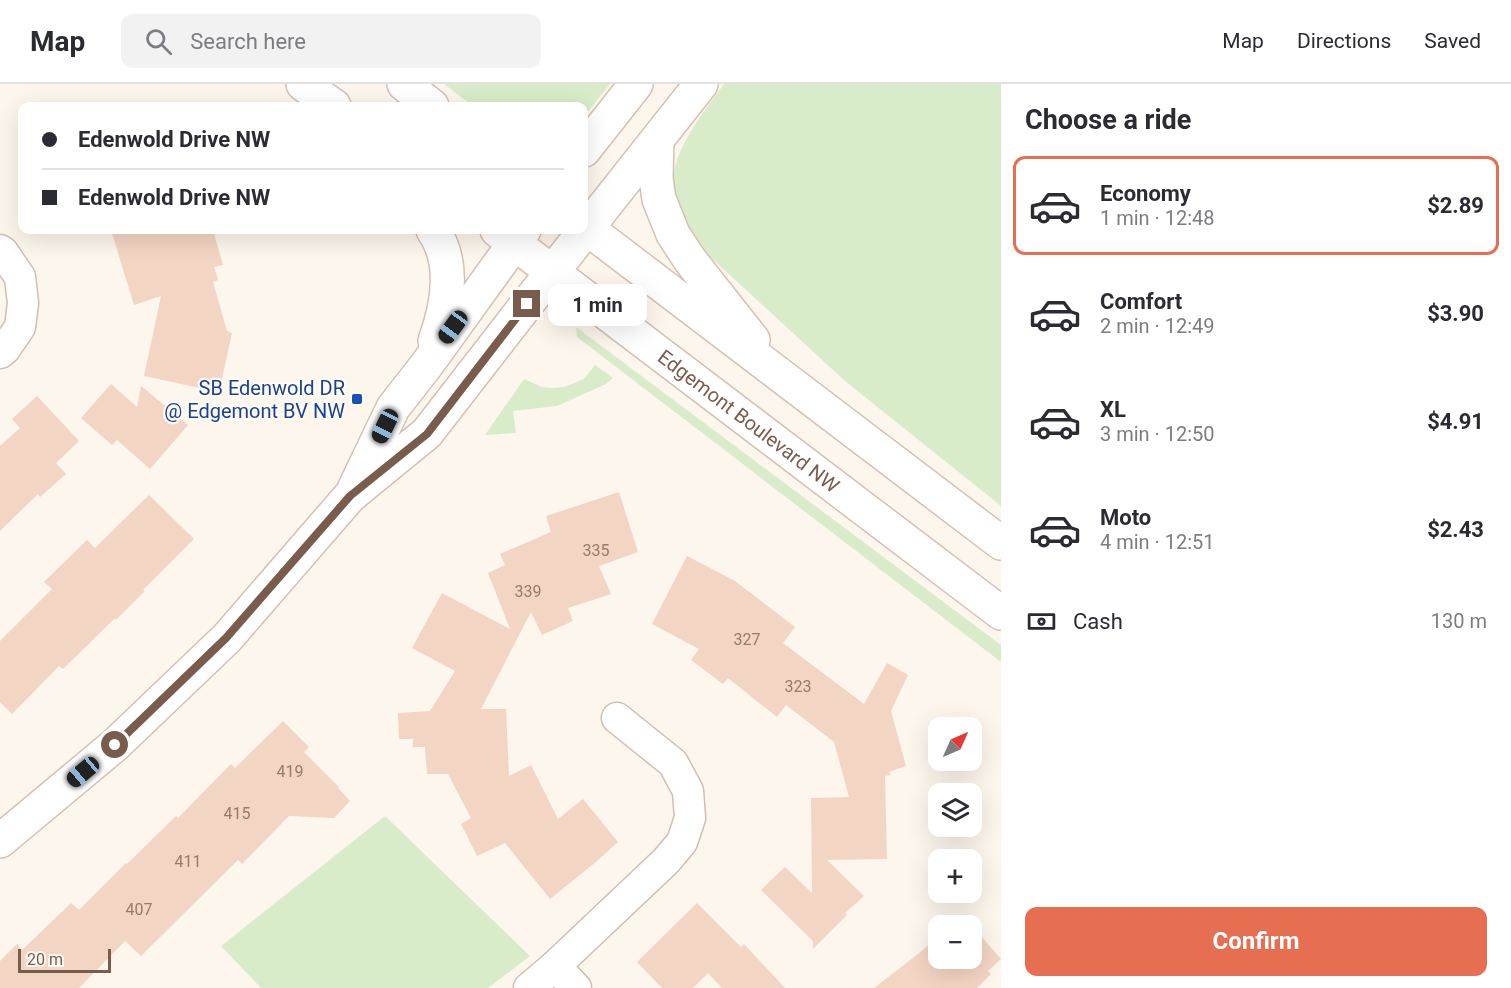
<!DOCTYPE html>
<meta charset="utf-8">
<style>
:root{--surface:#fff;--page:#f2f2f3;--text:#2b2b33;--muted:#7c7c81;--line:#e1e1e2;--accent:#e76f51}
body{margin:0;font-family:Roboto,sans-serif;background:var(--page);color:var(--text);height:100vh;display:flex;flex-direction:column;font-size:22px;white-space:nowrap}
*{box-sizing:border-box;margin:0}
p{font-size:20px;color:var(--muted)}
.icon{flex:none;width:33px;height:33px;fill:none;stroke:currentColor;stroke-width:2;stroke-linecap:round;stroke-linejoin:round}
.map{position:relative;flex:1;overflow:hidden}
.drawer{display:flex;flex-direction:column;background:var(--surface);width:510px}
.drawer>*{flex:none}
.hud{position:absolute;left:18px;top:18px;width:570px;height:132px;border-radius:12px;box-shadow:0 6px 24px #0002;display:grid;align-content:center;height:132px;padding:0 24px;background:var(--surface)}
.needle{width:39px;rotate:45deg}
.controls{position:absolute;left:928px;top:633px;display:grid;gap:12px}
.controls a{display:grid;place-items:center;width:54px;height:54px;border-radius:12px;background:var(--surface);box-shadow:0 6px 24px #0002;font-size:30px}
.scale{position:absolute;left:18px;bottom:15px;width:93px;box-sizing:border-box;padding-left:6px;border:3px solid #7a5c4d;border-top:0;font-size:16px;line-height:21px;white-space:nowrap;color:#7a5c4d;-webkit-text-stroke:4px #fffaf3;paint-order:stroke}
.end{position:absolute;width:27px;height:27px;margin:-14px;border:8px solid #7a5c4d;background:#fff;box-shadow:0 0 0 3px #fff}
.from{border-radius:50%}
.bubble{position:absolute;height:42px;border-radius:12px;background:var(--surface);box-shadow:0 6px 24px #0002;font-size:20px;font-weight:700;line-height:42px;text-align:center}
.car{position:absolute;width:18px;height:36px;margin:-18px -9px;border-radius:8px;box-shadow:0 0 4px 2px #0007;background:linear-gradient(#222 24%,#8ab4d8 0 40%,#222 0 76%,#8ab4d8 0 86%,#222 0)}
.hud b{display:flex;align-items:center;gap:21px;height:57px;font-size:22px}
.hud b+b{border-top:2px solid var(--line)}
.hud i{width:15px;height:15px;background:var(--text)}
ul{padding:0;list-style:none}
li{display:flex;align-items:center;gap:18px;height:99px;margin:0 12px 9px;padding:0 12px;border:3px solid transparent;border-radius:12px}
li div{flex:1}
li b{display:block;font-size:22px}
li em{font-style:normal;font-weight:700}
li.current{border-color:var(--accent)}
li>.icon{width:54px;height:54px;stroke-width:1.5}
h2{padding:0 24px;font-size:27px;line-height:72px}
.pay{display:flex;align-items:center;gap:15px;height:66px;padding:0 24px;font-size:22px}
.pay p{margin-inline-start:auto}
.action{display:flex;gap:12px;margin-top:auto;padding:12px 24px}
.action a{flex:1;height:69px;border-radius:12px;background:var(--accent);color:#fff;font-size:24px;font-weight:700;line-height:69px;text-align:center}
header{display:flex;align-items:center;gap:36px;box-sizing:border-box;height:84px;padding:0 30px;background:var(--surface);border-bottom:2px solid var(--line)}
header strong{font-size:28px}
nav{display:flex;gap:33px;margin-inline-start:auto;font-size:21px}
.search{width:420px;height:54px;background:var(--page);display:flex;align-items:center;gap:15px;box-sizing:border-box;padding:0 21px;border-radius:12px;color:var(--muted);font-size:22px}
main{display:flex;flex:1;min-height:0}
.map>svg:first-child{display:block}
</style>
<header>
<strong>Map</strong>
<div class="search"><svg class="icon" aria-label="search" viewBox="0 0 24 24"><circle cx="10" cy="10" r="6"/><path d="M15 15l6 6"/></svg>Search here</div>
<nav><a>Map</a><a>Directions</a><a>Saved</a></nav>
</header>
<main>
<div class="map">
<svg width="1001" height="904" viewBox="0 0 1001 904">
<rect width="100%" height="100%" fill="#fdf6ec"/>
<!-- green -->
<g fill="#d8ecc9">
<path d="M444 0H610L584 33V22H473Z"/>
<path d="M724 0H1001V422L845 297 706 169C690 146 671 119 674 89 677 61 708 22 724 0Z"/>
<path d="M576 243 1001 561V578L577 253Z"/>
<path d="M595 281 613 294 606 300 557 322 513 327 516 349 485 351 524 295 542 303 552 304 564 303 584 295Z"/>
<path d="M385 732 530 872 488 904H261L221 862Z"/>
</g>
<!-- building -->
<g fill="#f3d5c3">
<path d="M111 146H213L223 181 214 183 218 196 213 198 227 247 232 249 219 308 144 292 161 212 134 221Z"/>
<path d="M111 300 137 323 141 302 188 341 150 385 117 356 112 361 81 334Z"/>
<path d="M37 312 79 357 56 379 66 390 40 413 38 410 0 447V362L20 344 12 335Z"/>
<path d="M619 408 638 468 599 482 611 510 568 524 573 537 542 551 531 528 481 625H506L509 692 531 681 558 735 583 715 618 758 597 777 550 815 505 759 477 772 461 740 471 734 448 690H427L425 663H413V655H399L398 629 430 627 455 587 412 564 442 509 510 545 488 489 505 481 500 470 551 448 546 432Z"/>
<path d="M149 411 194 455 143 506 145 507 116 536 115 534 63 585 59 582 12 630 0 618V557L52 505 44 498 87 456 95 464Z"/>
<path d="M687 472 735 497 795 543 783 559 864 620 887 579 908 591 891 627 906 682 889 688 891 691 885 692 887 775 827 776 864 812 845 829 847 831 813 865V857L761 806 785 783 812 809 811 714 849 713 834 658 786 621 777 633 728 594 723 600 691 576 699 565 652 540Z"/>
<path d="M283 637 309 663 304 668 339 703 338 704 350 717 334 734 289 732 242 780 238 776 141 872 125 857 79 904H0V877L17 860 22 866 71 819 79 826 126 779 127 780 176 732 178 734 231 680 235 684Z"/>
<path d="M697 819 741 863 744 860 785 904H722L708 889 693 904H662L637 878Z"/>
<path d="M972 842 1001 875 988 887 991 890 977 904H874L918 870 939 852V874H972Z"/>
</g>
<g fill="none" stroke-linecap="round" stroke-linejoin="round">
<!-- street casing -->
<g stroke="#d1beb0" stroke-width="33">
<g id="street">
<path d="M0 166 3 168 20 193 23 219 20 243 5 265 0 269"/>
<path d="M555 882 666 777 682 758 690 734 688 707 673 679 617 634"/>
<path d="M529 904 555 882 576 904"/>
</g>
</g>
<!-- secondary casing -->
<g stroke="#d6c0b0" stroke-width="36">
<g id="secondary">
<path d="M303 0 334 22"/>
<path d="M404 0 432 22"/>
<path d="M657 56 656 94 659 115 673 150 690 176 753 256"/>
<path d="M584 66 636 0"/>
<path d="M584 142 1001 459"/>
<path d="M433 146C456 179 448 221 435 257"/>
<path id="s1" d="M497 146 1001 529"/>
<path d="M355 403 393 324 428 279 524 146"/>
<path d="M0 757 115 661 227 554 350 412 427 349 527 220 701 0"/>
</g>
</g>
<!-- street -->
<use href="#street" stroke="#fff" stroke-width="30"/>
<!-- secondary -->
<use href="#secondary" stroke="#fff" stroke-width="33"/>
</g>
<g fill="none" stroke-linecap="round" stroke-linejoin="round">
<!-- route -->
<path stroke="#7a5c4d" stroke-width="8" d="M115 661 226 554 350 412 427 350 527 220"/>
</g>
<!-- markers -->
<rect fill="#1a4fb4" stroke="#fffaf3" stroke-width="2" x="351" y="309" width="12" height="12" rx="3"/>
<g text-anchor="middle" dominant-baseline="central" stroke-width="4.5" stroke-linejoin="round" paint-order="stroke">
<!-- number labels -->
<g font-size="16" fill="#987a6a">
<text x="596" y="466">335</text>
<text x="528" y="507">339</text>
<text x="747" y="555">327</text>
<text x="798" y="602">323</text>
<text x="290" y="687">419</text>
<text x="237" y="729">415</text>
<text x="188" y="777">411</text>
<text x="139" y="825">407</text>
</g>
<!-- transit labels -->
<g font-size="20" fill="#164399" stroke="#fffaf3" text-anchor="end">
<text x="345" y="304">SB Edenwold DR<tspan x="345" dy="23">@ Edgemont BV NW</tspan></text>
</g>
<!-- street labels -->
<g font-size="20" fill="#7a5c4d" stroke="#fffaf3">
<text stroke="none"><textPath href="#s1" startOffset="316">Edgemont Boulevard NW</textPath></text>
</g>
</g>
</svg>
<div class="controls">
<a><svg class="needle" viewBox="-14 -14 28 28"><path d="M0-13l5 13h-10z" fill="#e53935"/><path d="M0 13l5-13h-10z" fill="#7c7c81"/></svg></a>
<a><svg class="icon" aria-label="layers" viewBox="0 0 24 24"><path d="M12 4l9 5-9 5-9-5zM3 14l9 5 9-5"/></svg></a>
<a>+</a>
<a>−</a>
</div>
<div class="scale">20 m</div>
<i class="end from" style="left:115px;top:661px"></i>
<i class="end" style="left:527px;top:220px"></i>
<div class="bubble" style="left:548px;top:200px;width:99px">1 min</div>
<i class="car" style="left:453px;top:243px;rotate:216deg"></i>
<i class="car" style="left:385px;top:342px;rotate:206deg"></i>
<i class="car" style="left:83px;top:688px;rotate:230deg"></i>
<div class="hud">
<b><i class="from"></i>Edenwold Drive NW</b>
<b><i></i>Edenwold Drive NW</b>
</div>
</div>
<section class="drawer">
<h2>Choose a ride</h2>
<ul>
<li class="current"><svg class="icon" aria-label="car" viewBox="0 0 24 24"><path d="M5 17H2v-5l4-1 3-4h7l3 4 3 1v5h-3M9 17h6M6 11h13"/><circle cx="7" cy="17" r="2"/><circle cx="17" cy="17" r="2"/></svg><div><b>Economy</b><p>1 min · 12:48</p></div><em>$2.89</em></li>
<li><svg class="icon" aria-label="car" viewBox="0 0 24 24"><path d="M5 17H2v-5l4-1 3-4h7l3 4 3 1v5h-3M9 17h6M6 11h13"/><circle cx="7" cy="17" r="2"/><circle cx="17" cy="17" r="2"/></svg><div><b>Comfort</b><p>2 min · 12:49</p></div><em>$3.90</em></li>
<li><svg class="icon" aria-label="car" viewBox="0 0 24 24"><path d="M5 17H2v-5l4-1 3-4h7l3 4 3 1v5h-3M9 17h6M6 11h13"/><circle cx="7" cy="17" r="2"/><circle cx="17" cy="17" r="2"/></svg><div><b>XL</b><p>3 min · 12:50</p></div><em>$4.91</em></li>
<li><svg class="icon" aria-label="car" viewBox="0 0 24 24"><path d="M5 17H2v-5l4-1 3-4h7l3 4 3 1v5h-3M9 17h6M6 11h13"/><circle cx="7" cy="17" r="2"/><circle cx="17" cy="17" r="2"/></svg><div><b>Moto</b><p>4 min · 12:51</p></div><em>$2.43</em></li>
</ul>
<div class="pay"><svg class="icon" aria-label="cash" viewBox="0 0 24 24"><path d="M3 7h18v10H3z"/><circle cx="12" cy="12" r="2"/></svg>Cash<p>130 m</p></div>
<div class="action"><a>Confirm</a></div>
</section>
</main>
